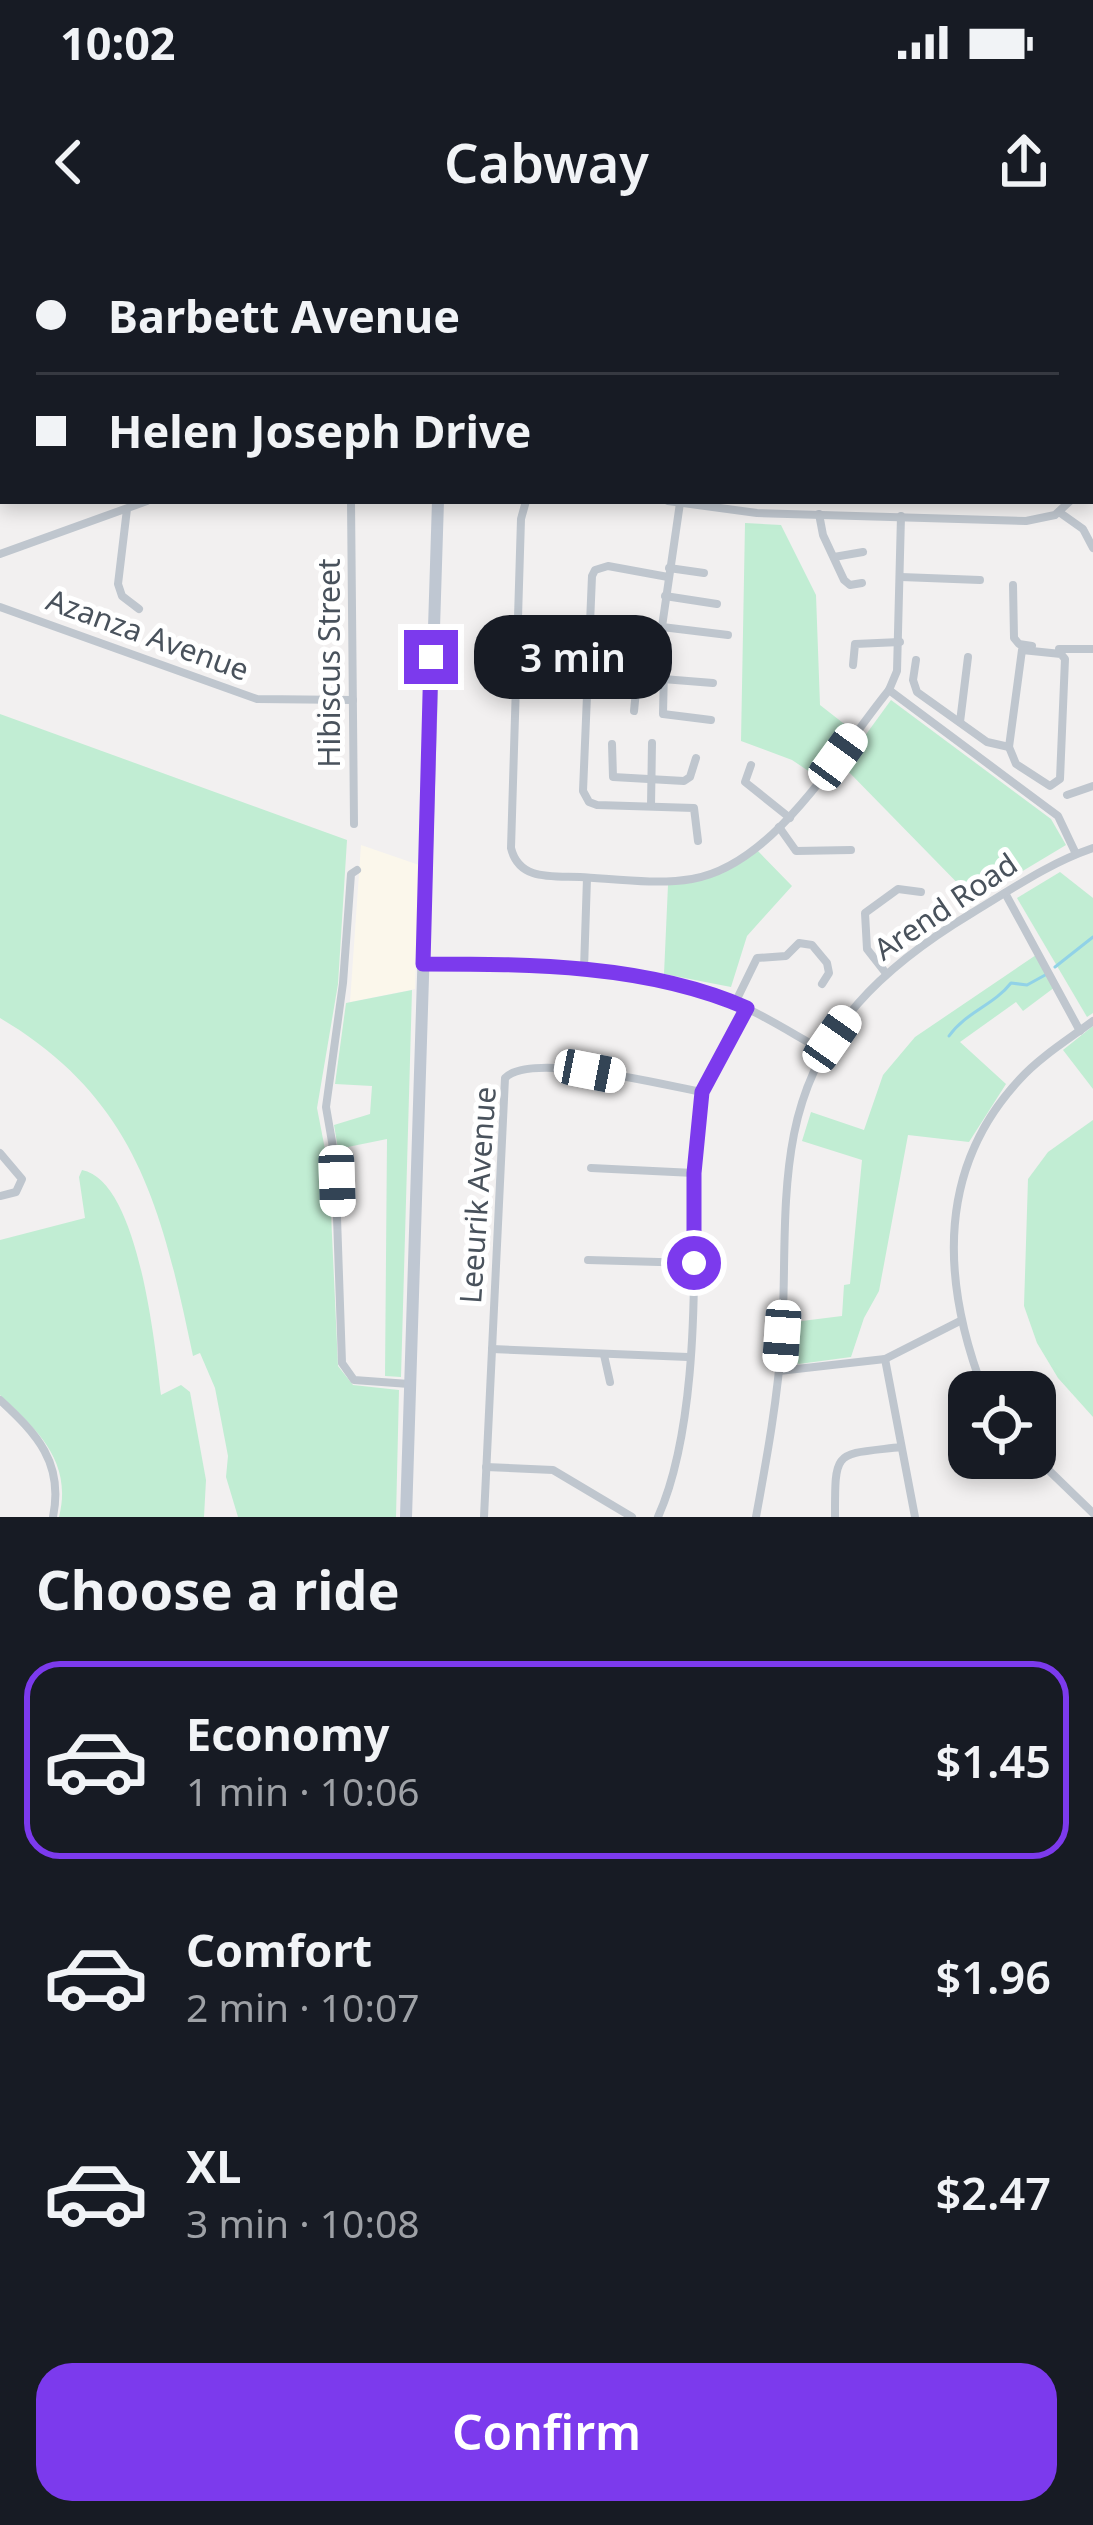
<!DOCTYPE html>
<meta charset="utf-8">
<style>
:root{--surface:#171b24;--page:#242831;--text:#f1f3f6;--muted:#9ea1a6;--line:#363941;--accent:#7c3aed}
body{margin:0;font-family:"Noto Sans",sans-serif;background:var(--page);color:var(--text);height:100vh;display:flex;flex-direction:column;font-size:45px;white-space:nowrap}
*{box-sizing:border-box;margin:0}
p{font-size:39px;color:var(--muted)}
.icon{flex:none;width:66px;height:66px;fill:none;stroke:currentColor;stroke-width:2;stroke-linecap:round;stroke-linejoin:round}
.map{position:relative;height:1277px;overflow:hidden}
.drawer{display:flex;flex-direction:column;background:var(--surface);flex:1}
.drawer>*{flex:none}
.top-card{position:absolute;left:0px;top:0px;width:1095px;height:264px;box-shadow:0 6px 18px #0003;display:grid;align-content:center;height:264px;padding:0 36px;background:var(--surface)}
.buttons{position:absolute;left:948px;top:1131px;display:grid;gap:24px}
.buttons a{display:grid;place-items:center;width:108px;height:108px;border-radius:24px;background:var(--surface);box-shadow:0 6px 18px #0003;font-size:60px}
.end{position:absolute;width:54px;height:54px;margin:-27px;border:15px solid #7c3aed;background:#fff;box-shadow:0 0 0 6px #fff}
.from{border-radius:50%}
.bubble{position:absolute;height:84px;border-radius:36px;background:var(--surface);box-shadow:0 6px 18px #0003;font-size:39px;font-weight:600;line-height:84px;text-align:center}
.car{position:absolute;width:36px;height:72px;margin:-36px -18px;border-radius:15px;box-shadow:0 0 9px 3px #0007;background:linear-gradient(#fff 24%,#345 0 40%,#fff 0 76%,#345 0 86%,#fff 0)}
.top-card b{display:flex;align-items:center;gap:42px;height:114px;font-size:45px}
.top-card b+b{border-top:3px solid var(--line)}
.top-card i{width:30px;height:30px;background:var(--text)}
ul{padding:0;list-style:none}
li{display:flex;align-items:center;gap:36px;height:198px;margin:0 24px 18px;padding:0 12px;border:6px solid transparent;border-radius:36px}
li div{flex:1}
li b{display:block;font-size:45px}
li em{font-style:normal;font-weight:600}
li.active{border-color:var(--accent)}
li>.icon{width:108px;height:108px;stroke-width:1.5}
h2{padding:0 36px;font-size:54px;line-height:144px}
.action{display:flex;gap:24px;margin-top:auto;padding:24px 36px}
.action a{flex:1;height:138px;border-radius:36px;background:var(--accent);color:#fff;font-size:48px;font-weight:600;line-height:138px;text-align:center}
.status{display:flex;justify-content:space-between;align-items:center;height:84px;padding:0 60px;background:var(--surface);direction:ltr}
.status svg{height:33px;fill:currentColor}
header{display:flex;justify-content:space-between;align-items:center;height:156px;padding:0 36px;background:var(--surface);font-size:54px;font-weight:600}
.map>svg:first-child{display:block}
</style>
<div class="status"><b>10:02</b><svg viewBox="0 0 49 12"><path d="M0 12V9h3v3zM5 12V6h3v6zM10 12V3h3v9zM15 12V0h3v12zM26 1h20v11H26zM47 4h2v5h-2z"/></svg></div>
<header><svg class="icon" aria-label="back" viewBox="0 0 24 24"><path d="M15 5l-7 7 7 7"/></svg>Cabway<svg class="icon" aria-label="share" viewBox="0 0 24 24"><path d="M12 15V3M7 8l5-5 5 5M5 13v7h14v-7"/></svg></header>
<div class="map">
<svg width="1093" height="1277" viewBox="0 0 1093 1277">
<rect width="100%" height="100%" fill="#f2f0f0"/>
<!-- commercial -->
<path fill="#fbf7eb" d="M361 605 419 625 415 749 350 762Z"/>
<!-- green -->
<g fill="#c1edd3">
<path d="M745 283 781 285 816 355 820 465 852 490 816 536 792 520 741 501Z"/>
<path d="M891 460 1051 579 1066 605 974 660 843 526Z"/>
<path d="M0 474 347 600 338 744 317 868 329 930 338 1126 353 1145 399 1150 396 1277H238L226 1237 228 1216 215 1148 200 1113 193 1116C162 969 137 859 0 778Z"/>
<path d="M757 610 792 646 747 696 731 747 664 734 668 645C706 643 728 633 757 610Z"/>
<path d="M1060 632 1093 658V773L1087 777 1017 658Z"/>
<path d="M1036 715 1055 747 1023 771 1016 762 960 802 1006 844 969 902 908 895 879 1051 864 1078 851 1117 799 1124 792 1120 794 1082 842 1076 844 1045 850 1044 862 920 802 901 811 872 864 890 883 835 915 797Z"/>
<path d="M412 750 401 1137 385 1136 387 899 338 909 334 885 370 874 372 846 335 844 346 763Z"/>
<path d="M1093 786V849L1063 810Z"/>
<path d="M1093 880V1177L1058 1138 1037 1103 1024 1066 1028 939 1048 912Z"/>
<path d="M82 930C139 941 155 1106 161 1155L181 1145 190 1152 206 1240 204 1277H59C73 1221 37 1190 0 1155V1000L85 978 79 937Z"/>
</g>
<g fill="none" stroke-linecap="round" stroke-linejoin="round">
<!-- stream -->
<g stroke="#91d2e7" stroke-width="3">
<path d="M1055 727 1093 697"/>
<path d="M949 796C966 772 994 765 1011 743L1027 745 1047 734"/>
</g>
<!-- street -->
<g stroke="#bfc6ce" stroke-width="8">
<path d="M220 0 226 3"/>
<path d="M327 0 333 3"/>
<path d="M838 0 855 3"/>
<path d="M754 3 762 0"/>
<path d="M1087 3 1089 0"/>
<path d="M1092 89 1093 90"/>
<path d="M0 156 3 154"/>
<path d="M1092 191H1093"/>
<path d="M0 206 3 205"/>
<path d="M1092 237 1093 236"/>
<path d="M351 261 354 584"/>
<path d="M526 261 521 279 511 608C519 641 552 636 580 637 615 639 657 645 692 639 775 625 839 511 889 450L897 431 901 276"/>
<path d="M668 261 757 273 1026 281 1055 275 1070 261"/>
<path d="M127 269 118 344 122 356 139 369"/>
<path d="M1059 272 1083 289 1093 308"/>
<path d="M819 274 823 295 844 340 850 345 862 343"/>
<path d="M0 314 147 261"/>
<path d="M834 317 863 312"/>
<path d="M669 328 704 333"/>
<path d="M668 337 608 326 595 330 592 336 583 551 589 562 597 565 694 568 698 601"/>
<path d="M901 337 980 340"/>
<path d="M1013 345 1014 398 1019 404 1032 406"/>
<path d="M665 356 717 364"/>
<path d="M0 367 257 459 353 460"/>
<path d="M662 387 728 395"/>
<path d="M1059 409H1093"/>
<path d="M1022 410 1061 414 1065 419 1060 539 1050 546 1016 524 1009 507Z"/>
<path d="M916 420 913 440 917 452 987 502 1009 507"/>
<path d="M657 421 680 263"/>
<path d="M657 421 664 428 663 474 711 480"/>
<path d="M853 425 855 404 900 402"/>
<path d="M663 439 713 443"/>
<path d="M889 450 1058 576 1076 614"/>
<path d="M634 471 638 431 650 421H657"/>
<path d="M960 482 968 417"/>
<path d="M612 504 613 537 684 541 690 537 696 518"/>
<path d="M751 525 745 542 790 578"/>
<path d="M1067 555 1093 546"/>
<path d="M651 566 652 503"/>
<path d="M779 587 796 611 851 610"/>
<path d="M357 630 351 634 343 743 326 867 335 919 342 1123 354 1140 409 1144"/>
<path d="M1005 653 1080 791"/>
<path d="M423 724C520 724 624 725 717 756 755 769 789 792 824 811"/>
<path d="M584 729 587 638"/>
<path d="M885 732 867 709 865 673 898 649 921 652"/>
<path d="M735 763 757 718 786 716 799 703 812 705 827 723 829 733 822 744"/>
<path d="M0 913 22 939 16 952 0 956"/>
<path d="M591 928 694 933"/>
<path d="M588 1020 694 1023"/>
<path d="M492 1109 688 1117"/>
<path d="M604 1115 610 1142"/>
<path d="M885 1119 915 1277"/>
<path d="M779 1131 885 1119 960 1081"/>
<path d="M984 1152C942 1043 935 930 1020 839 1040 817 1069 799 1093 781"/>
<path d="M0 1160C37 1194 64 1223 53 1277"/>
<path d="M1035 1217 1093 1273"/>
<path d="M486 1227 553 1230 632 1277"/>
<path d="M484 1277 505 838C531 811 663 845 702 852"/>
<path d="M658 1277C693 1199 695 1072 694 987 694 950 691 882 703 849 714 821 733 794 747 768"/>
<path d="M756 1277C767 1217 778 1157 782 1095 786 1029 781 960 794 894 815 788 884 726 972 673 1012 649 1049 623 1093 608"/>
<path d="M835 1277C835 1208 834 1215 901 1207"/>
</g>
<!-- secondary -->
<g stroke="#bfc7d2" stroke-width="12">
<path d="M1050 0 1059 3"/>
<path d="M585 3 589 0"/>
<path d="M1092 15H1093"/>
<path d="M406 1277 438 261"/>
</g>
</g>
<g fill="none" stroke-linecap="round" stroke-linejoin="round">
<!-- route -->
<path stroke="#7c3aed" stroke-width="15" d="M431 417 423 724C530 724 647 724 747 768L702 852 694 933V1023"/>
</g>
<g text-anchor="middle" dominant-baseline="central" stroke-width="10" stroke-linejoin="round" paint-order="stroke">
<!-- street labels -->
<g font-size="30" fill="#49525c" stroke="#fff">
<text transform="translate(148 394) rotate(20)">Azanza Avenue</text>
<text transform="translate(328 423) rotate(-90)">Hibiscus Street</text>
<text transform="translate(945 666) rotate(-34)">Arend Road</text>
<text transform="translate(477 955) rotate(-86)">Leeurik Avenue</text>
</g>
</g>
</svg>
<div class="buttons">
<a><svg class="icon" aria-label="locate" viewBox="0 0 24 24"><circle cx="12" cy="12" r="6"/><path d="M12 2v4M12 18v4M2 12h4M18 12h4"/></svg></a>
</div>
<i class="end from" style="left:694px;top:1023px"></i>
<i class="end" style="left:431px;top:417px"></i>
<div class="bubble" style="left:474px;top:375px;width:198px">3 min</div>
<i class="car" style="left:838px;top:517px;rotate:36deg"></i>
<i class="car" style="left:832px;top:799px;rotate:35deg"></i>
<i class="car" style="left:590px;top:831px;rotate:101deg"></i>
<i class="car" style="left:337px;top:941px;rotate:178deg"></i>
<i class="car" style="left:782px;top:1096px;rotate:184deg"></i>
<div class="top-card">
<b><i class="from"></i>Barbett Avenue</b>
<b><i></i>Helen Joseph Drive</b>
</div>
</div>
<section class="drawer">
<h2>Choose a ride</h2>
<ul>
<li class="active"><svg class="icon" aria-label="car" viewBox="0 0 24 24"><path d="M5 17H2v-5l4-1 3-4h7l3 4 3 1v5h-3M9 17h6M6 11h13"/><circle cx="7" cy="17" r="2"/><circle cx="17" cy="17" r="2"/></svg><div><b>Economy</b><p>1 min · 10:06</p></div><em>$1.45</em></li>
<li><svg class="icon" aria-label="car" viewBox="0 0 24 24"><path d="M5 17H2v-5l4-1 3-4h7l3 4 3 1v5h-3M9 17h6M6 11h13"/><circle cx="7" cy="17" r="2"/><circle cx="17" cy="17" r="2"/></svg><div><b>Comfort</b><p>2 min · 10:07</p></div><em>$1.96</em></li>
<li><svg class="icon" aria-label="car" viewBox="0 0 24 24"><path d="M5 17H2v-5l4-1 3-4h7l3 4 3 1v5h-3M9 17h6M6 11h13"/><circle cx="7" cy="17" r="2"/><circle cx="17" cy="17" r="2"/></svg><div><b>XL</b><p>3 min · 10:08</p></div><em>$2.47</em></li>
</ul>
<div class="action"><a>Confirm</a></div>
</section>
